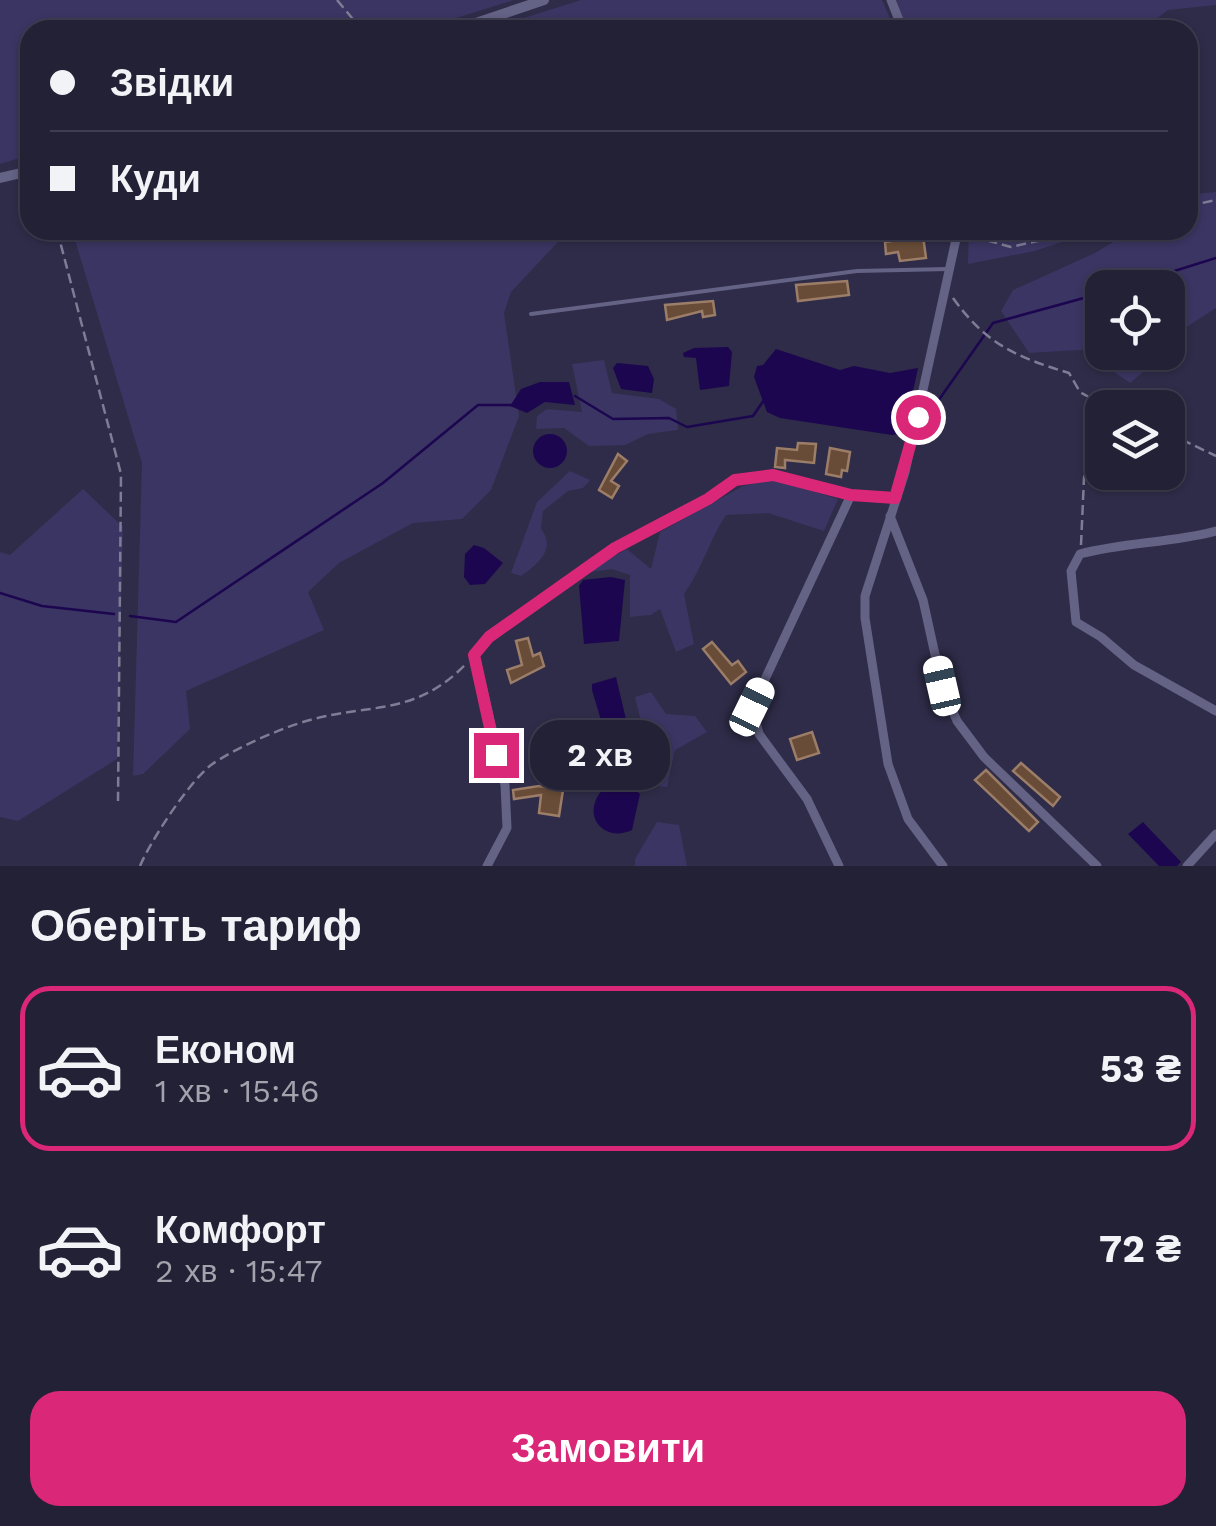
<!DOCTYPE html>
<html lang="uk">
<meta charset="utf-8">
<style>
:root{--surface:#222136;--page:#2a293e;--text:#f1f3f6;--muted:#a2a3ad;--line:#3f3e51;--accent:#db2777}
body{margin:0;font-family:"Work Sans",sans-serif;background:var(--page);color:var(--text);height:100vh;display:flex;flex-direction:column;font-size:38px;white-space:nowrap}
*{box-sizing:border-box;margin:0}
p{font-size:32px;color:var(--muted)}
.icon{flex:none;width:55px;height:55px;fill:none;stroke:currentColor;stroke-width:2;stroke-linecap:round;stroke-linejoin:round}
.map{position:relative;height:866px;overflow:hidden}
.side{display:flex;flex-direction:column;background:var(--surface);flex:1}
.side>*{flex:none}
.guide{position:absolute;left:20px;top:20px;width:1178px;height:220px;border-radius:30px;box-shadow:0 2px 8px #0004,0 0 0 2px var(--line);display:grid;align-content:center;height:220px;padding:0 30px;background:var(--surface)}
.buttons{position:absolute;left:1085px;top:270px;display:grid;gap:20px}
.buttons a{display:grid;place-items:center;width:100px;height:100px;border-radius:20px;background:var(--surface);box-shadow:0 2px 8px #0004,0 0 0 2px var(--line);font-size:50px}
.end{position:absolute;width:45px;height:45px;margin:-22px;border:12px solid #db2777;background:#fff;box-shadow:0 0 0 5px #fff}
.from{border-radius:50%}
.bubble{position:absolute;height:70px;border-radius:30px;background:var(--surface);box-shadow:0 2px 8px #0004,0 0 0 2px var(--line);font-size:32px;font-weight:700;line-height:70px;text-align:center}
.car{position:absolute;width:30px;height:60px;margin:-30px -15px;border-radius:12px;box-shadow:0 0 8px 2px #0007;background:linear-gradient(#fff 24%,#345 0 40%,#fff 0 76%,#345 0 86%,#fff 0)}
.guide b{display:flex;align-items:center;gap:35px;height:95px;font-size:38px}
.guide b+b{border-top:2px solid var(--line)}
.guide i{width:25px;height:25px;background:var(--text)}
ul{padding:0;list-style:none}
li{display:flex;align-items:center;gap:30px;height:165px;margin:0 20px 15px;padding:0 10px;border:5px solid transparent;border-radius:30px}
li div{flex:1}
li b{display:block;font-size:38px}
li em{font-style:normal;font-weight:700}
li.current{border-color:var(--accent)}
li>.icon{width:90px;height:90px;stroke-width:1.5}
h2{padding:0 30px;font-size:45px;line-height:120px}
.primary-button{display:flex;gap:20px;margin-top:auto;padding:20px 30px}
.primary-button a{flex:1;height:115px;border-radius:30px;background:var(--accent);color:#fff;font-size:40px;font-weight:700;line-height:115px;text-align:center}
.map>svg:first-child{display:block}
</style>
<div class="map">
<svg width="1216" height="866" viewBox="0 0 1216 866">
<rect width="100%" height="100%" fill="#2e2c48"/>
<!-- green -->
<g fill="#3a3562">
<path d="M0 0H514L418 30H30V155L0 164Z"/>
<path d="M581 0H882L895 30H486Z"/>
<path d="M896 0H1216V5L1168 10 1142 30H905Z"/>
<path d="M1188 168 1196 194 1216 192V308L1168 339V288H1102V352L1155 353 1148 368 1130 383 1108 368 1096 349 1029 353 1001 311 1013 290 1095 253 1133 230H1188Z"/>
<path d="M72 230H606L558 242 511 292 504 313 519 416 491 490 462 519 413 523 339 563 308 592 324 630 186 691 190 729 143 774 133 776 142 463Z"/>
<path d="M969 230H1098L1035 251 968 264Z"/>
<path d="M604 360 612 393 659 399 676 409 678 430 648 434 625 445 589 446 564 428 536 429 537 416 547 409 582 412 572 364Z"/>
<path d="M570 471 590 480 583 488 568 491 543 511 541 529C557 549 537 565 521 576L511 573 537 502Z"/>
<path d="M774 479 838 499 824 531 768 513 726 515C709 541 702 569 684 594L694 644 676 652 660 609 651 615 630 617V575L612 569 584 573 627 549 651 569 660 532 743 486Z"/>
<path d="M83 489 123 527 117 759 18 821 0 817V552L10 555Z"/>
<path d="M651 692 666 714 695 716 707 732 675 750 667 787 657 786 635 697Z"/>
<path d="M657 822 679 825 687 866H635V859Z"/>
</g>
<!-- water -->
<g fill="#1d0650">
<path d="M728 347 732 352 729 386 700 390 696 358 684 357 683 353 694 348Z"/>
<path d="M776 349 840 370 854 366 890 373 918 368 904 433 892 435 780 418 767 412 754 377 757 366 763 365Z"/>
<path d="M617 363 648 366 654 379 652 393 621 389 613 368Z"/>
<path d="M540 382H569L575 405 545 402 527 413 510 406 521 389Z"/>
<circle cx="550" cy="451" r="17"/>
<path d="M474 545 484 548 503 563 485 584 470 585 464 577 465 554Z"/>
<path d="M611 577 625 580 619 641 584 644 579 586 583 580Z"/>
<path d="M616 677 629 732 616 739 606 737 592 690V684Z"/>
<path d="M602 790H635L640 794 632 830C605 843 580 817 602 790Z"/>
<path d="M1143 822 1181 862 1177 866H1159L1128 834Z"/>
</g>
<g fill="none" stroke-linecap="round" stroke-linejoin="round">
<!-- stream -->
<g stroke="#1d0650" stroke-width="2.5">
<path d="M1120 288 1216 258"/>
<path d="M575 396 613 419 669 418 687 427 753 416 764 400"/>
<path d="M931 411 993 323 1102 293"/>
<path d="M0 593 42 606 114 614"/>
<path d="M130 616 176 622 383 483 478 405H512"/>
</g>
</g>
<!-- building -->
<g fill="#684c37" stroke="#9c7d67" stroke-width="2.5">
<path d="M923 236 926 258 900 261 898 252 886 254 885 242Z"/>
<path d="M847 281 849 295 798 301 796 285Z"/>
<path d="M713 301 715 315 703 317 702 311 667 320 665 305Z"/>
<path d="M798 443 816 444 814 463 785 460V468L775 467 777 448 797 450Z"/>
<path d="M830 448 850 452 847 471 842 470 841 477 826 474Z"/>
<path d="M618 454 627 461 611 481 619 486 612 498 599 490Z"/>
<path d="M528 638 533 656 540 653 544 666 511 683 507 670 522 665 516 641Z"/>
<path d="M712 642 732 665 738 661 746 672 731 684 703 649Z"/>
<path d="M812 732 819 753 797 760 790 739Z"/>
<path d="M1021 763 1060 797 1053 806 1013 771Z"/>
<path d="M986 770 1038 822 1029 831 975 780Z"/>
<path d="M539 786 563 790 559 816 539 813 541 795 514 799 513 790Z"/>
</g>
<g fill="none" stroke-linecap="round" stroke-linejoin="round">
<!-- path -->
<g stroke="#7e7d95" stroke-width="2.5" stroke-dasharray="10 5" stroke-linecap="butt">
<path d="M337 0 362 30"/>
<path d="M1188 206 1216 200"/>
<path d="M57 230 121 474 118 801"/>
<path d="M979 230 982 239 1011 247 1086 230"/>
<path d="M953 298C986 344 1016 357 1069 373L1080 392 1108 408"/>
<path d="M1099 405 1102 413"/>
<path d="M1168 433 1216 456"/>
<path d="M1081 545 1084 478 1089 457 1102 449"/>
<path d="M140 866C151 840 189 782 211 765 235 748 281 728 310 720 372 703 415 716 466 664"/>
</g>
<!-- service -->
<path stroke="#646285" stroke-width="4" d="M531 314 857 271 948 269"/>
<!-- minor -->
<g stroke="#646285" stroke-width="9">
<path d="M891 0 903 30"/>
<path d="M890 516 923 600 942 686 957 721 984 757 1097 866"/>
<path d="M1216 531C1171 543 1125 542 1080 554L1071 571 1076 622 1101 637 1134 665 1216 711"/>
<path d="M487 866 507 828 505 785 475 655 489 637 615 548 708 499 735 480 773 475 851 495 895 499"/>
<path d="M839 866 807 799 759 734 752 707 851 495"/>
<path d="M943 866 908 819 888 764 865 618V596L905 472 958 230"/>
<path d="M1187 866 1216 834"/>
</g>
<!-- tertiary -->
<g stroke="#646285" stroke-width="10">
<path d="M455 30 544 0"/>
<path d="M0 178 30 171"/>
</g>
</g>
<g fill="none" stroke-linecap="round" stroke-linejoin="round">
<!-- route -->
<path stroke="#db2777" stroke-width="12" d="M496 755 474 655 489 637 615 548 708 499 735 480 773 475 851 495 895 498 918 417"/>
</g>
</svg>
<div class="buttons">
<a><svg class="icon" aria-label="locate" viewBox="0 0 24 24"><circle cx="12" cy="12" r="6"/><path d="M12 2v4M12 18v4M2 12h4M18 12h4"/></svg></a>
<a><svg class="icon" aria-label="layers" viewBox="0 0 24 24"><path d="M12 4l9 5-9 5-9-5zM3 14l9 5 9-5"/></svg></a>
</div>
<i class="end from" style="left:918px;top:417px"></i>
<i class="end" style="left:496px;top:755px"></i>
<div class="bubble" style="left:530px;top:720px;width:140px">2 хв</div>
<i class="car" style="left:942px;top:686px;rotate:347deg"></i>
<i class="car" style="left:752px;top:707px;rotate:26deg"></i>
<div class="guide">
<b><i class="from"></i>Звідки</b>
<b><i></i>Куди</b>
</div>
</div>
<section class="side">
<h2>Оберіть тариф</h2>
<ul>
<li class="current"><svg class="icon" aria-label="car" viewBox="0 0 24 24"><path d="M5 17H2v-5l4-1 3-4h7l3 4 3 1v5h-3M9 17h6M6 11h13"/><circle cx="7" cy="17" r="2"/><circle cx="17" cy="17" r="2"/></svg><div><b>Економ</b><p>1 хв · 15:46</p></div><em>53 ₴</em></li>
<li><svg class="icon" aria-label="car" viewBox="0 0 24 24"><path d="M5 17H2v-5l4-1 3-4h7l3 4 3 1v5h-3M9 17h6M6 11h13"/><circle cx="7" cy="17" r="2"/><circle cx="17" cy="17" r="2"/></svg><div><b>Комфорт</b><p>2 хв · 15:47</p></div><em>72 ₴</em></li>
</ul>
<div class="primary-button"><a>Замовити</a></div>
</section>
